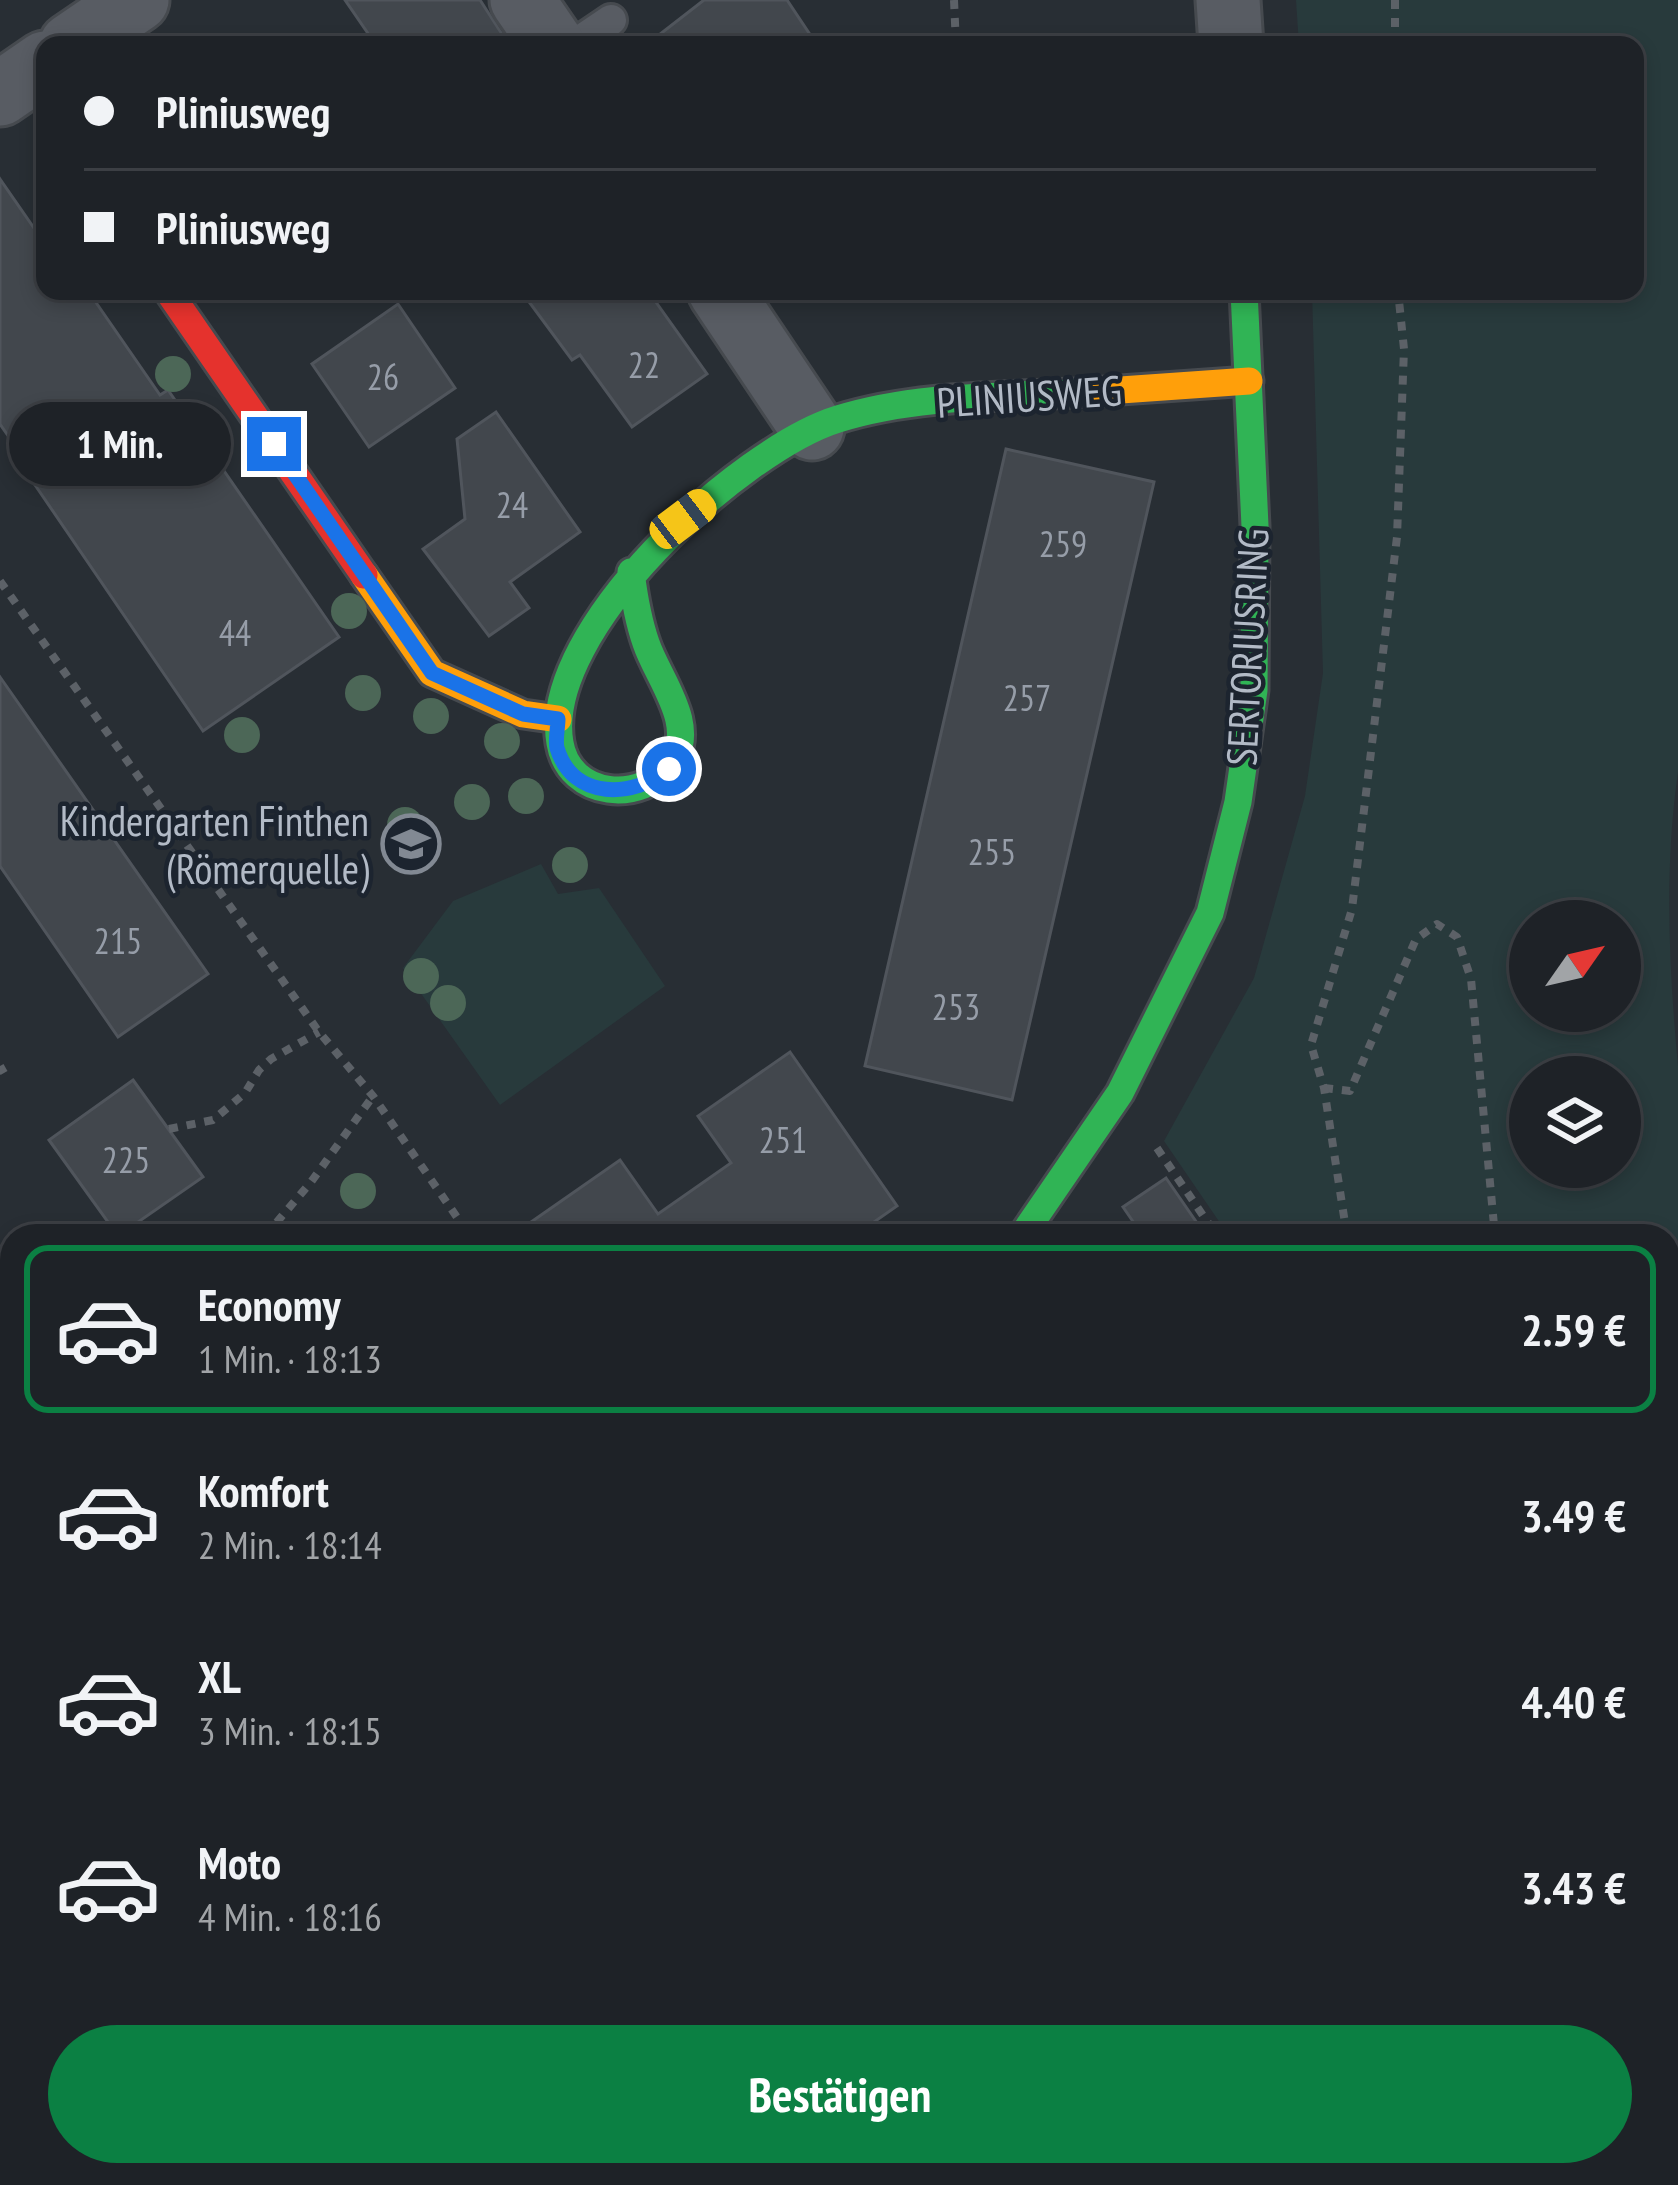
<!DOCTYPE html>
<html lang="de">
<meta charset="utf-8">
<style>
:root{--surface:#1e2227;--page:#262a2f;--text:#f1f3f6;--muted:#a1a4a7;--line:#3c3f44;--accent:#0b8043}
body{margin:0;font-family:"PT Sans Narrow",sans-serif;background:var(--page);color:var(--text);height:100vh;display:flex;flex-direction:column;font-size:45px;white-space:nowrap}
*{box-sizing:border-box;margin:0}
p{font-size:39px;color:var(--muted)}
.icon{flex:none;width:66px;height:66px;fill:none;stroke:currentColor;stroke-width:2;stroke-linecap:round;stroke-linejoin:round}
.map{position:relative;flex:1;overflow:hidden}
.side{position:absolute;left:0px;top:1224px;width:1680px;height:963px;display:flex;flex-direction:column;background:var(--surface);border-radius:36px 36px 0 0;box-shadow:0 6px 18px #0003,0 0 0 3px var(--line)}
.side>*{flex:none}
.guide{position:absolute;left:36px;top:36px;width:1608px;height:264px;border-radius:24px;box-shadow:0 6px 18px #0003,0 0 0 3px var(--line);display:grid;align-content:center;height:264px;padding:0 48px;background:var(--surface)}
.needle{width:78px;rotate:56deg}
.fabs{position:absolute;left:1509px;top:900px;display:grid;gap:24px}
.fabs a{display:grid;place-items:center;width:132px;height:132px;border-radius:50%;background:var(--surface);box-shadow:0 6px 18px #0003,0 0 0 3px var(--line);font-size:60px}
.end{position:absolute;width:54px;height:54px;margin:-27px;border:15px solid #1a73e8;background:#fff;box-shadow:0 0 0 6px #fff}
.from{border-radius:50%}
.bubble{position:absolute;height:84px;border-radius:42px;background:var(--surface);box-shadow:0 6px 18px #0003,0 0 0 3px var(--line);font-size:39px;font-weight:700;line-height:84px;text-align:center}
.car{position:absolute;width:36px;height:72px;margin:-36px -18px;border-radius:15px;box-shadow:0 0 9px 3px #0007;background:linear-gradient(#f5c518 24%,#345 0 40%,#f5c518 0 76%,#345 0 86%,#f5c518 0)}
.guide b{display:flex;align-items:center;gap:42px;height:114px;font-size:45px}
.guide b+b{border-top:3px solid var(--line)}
.guide i{width:30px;height:30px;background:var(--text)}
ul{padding:21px 0 0;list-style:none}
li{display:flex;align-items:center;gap:36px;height:168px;margin:0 24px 18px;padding:0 24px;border:6px solid transparent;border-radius:24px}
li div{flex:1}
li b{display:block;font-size:45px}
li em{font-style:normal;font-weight:700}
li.selected{border-color:var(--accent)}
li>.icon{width:108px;height:108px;stroke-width:1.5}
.primary-button{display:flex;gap:24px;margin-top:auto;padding:24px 48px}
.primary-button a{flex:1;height:138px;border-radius:72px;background:var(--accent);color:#fff;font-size:48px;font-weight:700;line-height:138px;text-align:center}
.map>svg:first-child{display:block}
</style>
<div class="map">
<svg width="1678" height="2185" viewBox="0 0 1678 2185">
<rect width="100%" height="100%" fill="#282e34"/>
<!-- green -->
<g fill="#283a3c" fill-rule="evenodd">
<path d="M1296 0H1678V772C1664 868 1669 970 1678 1066V2051L1668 2094V1236H1229L1164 1141 1254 978 1305 796 1323 673 1312 291H1635V45H1299ZM1620 921V1011H1530V921ZM1530 1077H1620V1167H1530Z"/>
<path d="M541 864 558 894 599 888 665 986 500 1105 403 968 453 901Z"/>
<path d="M1389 2175H1649L1645 2185H1386Z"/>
</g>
<!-- building -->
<g fill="#42474d" stroke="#50555c" stroke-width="3">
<path d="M345 0H480L509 45H376Z"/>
<path d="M704 0H787L817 45H646Z"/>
<path d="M0 179 45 244V291H88L160 395 168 390 339 637 203 731 33 482 38 479 0 424Z"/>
<path d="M521 291H648L707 374 632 427 580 355 572 360Z"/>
<path d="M398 304 455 388 369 447 312 364Z"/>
<path d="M496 412 580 532 510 582 529 608 489 636 423 549 465 519 457 439Z"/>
<path d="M1006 449 1154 482 1012 1100 865 1066Z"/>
<path d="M0 677 208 974 118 1037 0 866Z"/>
<path d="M790 1052 897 1206 854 1236H511L620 1160 658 1214 731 1163 698 1116Z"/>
<path d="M133 1080 203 1177 118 1236 49 1140Z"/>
<path d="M1166 1178 1206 1236H1143L1123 1207Z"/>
</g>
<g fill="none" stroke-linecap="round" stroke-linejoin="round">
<!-- lane casing -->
<g stroke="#464a4f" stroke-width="36">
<g id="lane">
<path d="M574 45 611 20"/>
<path d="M544 2175 546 2185"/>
<path d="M729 2175 735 2185"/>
</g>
</g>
<!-- street casing -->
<g stroke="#464a4f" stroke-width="69">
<g id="street">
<path d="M522 0 553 45"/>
<path d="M1228 0 1231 45"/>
<path d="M71 45 137 0"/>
<path d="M0 94 45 63"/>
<path d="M720 291 812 428"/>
<path d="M0 1520 12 1524"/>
</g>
</g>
<!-- fast casing -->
<g stroke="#464a4f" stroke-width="33">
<g id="fast">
<path d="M631 572C634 596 638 620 646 643 658 679 698 725 672 762 643 805 569 798 560 743 540 631 741 449 838 419 918 394 1008 397 1092 392"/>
<path d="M1022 1236 1120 1093 1210 913 1238 802 1254 690 1255 526 1244 291"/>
</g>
</g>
<!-- slow casing -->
<g stroke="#464a4f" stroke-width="33">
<g id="slow">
<path d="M1092 392 1249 381"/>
<path d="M364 575 432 673 523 714 558 719"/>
</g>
</g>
<!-- jam casing -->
<g stroke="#464a4f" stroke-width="33">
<path id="jam" d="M168 291 364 575"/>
</g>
<!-- path -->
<g stroke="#5c6167" stroke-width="8" stroke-dasharray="9 9" stroke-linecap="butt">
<path d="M954 0 956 45"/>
<path d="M1395 45V0"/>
<path d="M0 581 319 1032 373 1096 470 1236"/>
<path d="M0 1066 4 1073"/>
<path d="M1324 1088 1350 1091 1416 939 1437 924 1457 937 1471 979 1495 1236"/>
<path d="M169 1129 213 1120 245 1093 259 1070 271 1059 319 1032"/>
<path d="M1157 1148 1217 1236"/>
<path d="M265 1236 311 1182 373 1096"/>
<path d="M1347 1236 1324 1088 1311 1045 1352 909 1397 537 1404 349 1398 291"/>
<path d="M630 2175 637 2185"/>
<path d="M1360 2185 1363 2175"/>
<path d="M1458 2185 1460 2175"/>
</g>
<!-- lane -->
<use href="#lane" stroke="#585c63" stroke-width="30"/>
<!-- street -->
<use href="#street" stroke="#585c63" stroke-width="63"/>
<!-- fast -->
<use href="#fast" stroke="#30b455" stroke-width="27"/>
<!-- slow -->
<use href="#slow" stroke="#ff9f0a" stroke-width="27"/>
<!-- jam -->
<use href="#jam" stroke="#e5322d" stroke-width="27"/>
</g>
<!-- trees -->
<g fill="#4c6757">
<circle cx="173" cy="374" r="18"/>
<circle cx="349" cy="611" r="18"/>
<circle cx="363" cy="693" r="18"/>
<circle cx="431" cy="716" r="18"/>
<circle cx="242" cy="735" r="18"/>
<circle cx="502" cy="741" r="18"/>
<circle cx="526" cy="796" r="18"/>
<circle cx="472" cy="802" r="18"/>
<circle cx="405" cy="825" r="18"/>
<circle cx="570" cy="865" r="18"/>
<circle cx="421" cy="976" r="18"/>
<circle cx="448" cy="1003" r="18"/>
<circle cx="358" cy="1191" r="18"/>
</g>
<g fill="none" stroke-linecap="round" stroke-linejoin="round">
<!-- route -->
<path stroke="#1a73e8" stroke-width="15" d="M274 444 432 673 523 714 558 719C558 727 555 740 557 748 573 801 634 798 669 769"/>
</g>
<!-- icons -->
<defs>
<g id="school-ring" transform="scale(3)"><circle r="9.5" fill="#1c242f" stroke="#828993" stroke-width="1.5"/><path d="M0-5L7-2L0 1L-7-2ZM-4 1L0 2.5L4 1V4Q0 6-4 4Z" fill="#828993"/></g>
</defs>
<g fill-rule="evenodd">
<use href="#school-ring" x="411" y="844"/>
</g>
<g text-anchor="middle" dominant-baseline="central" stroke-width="9" stroke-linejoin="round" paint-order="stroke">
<!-- number labels -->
<g font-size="36" fill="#969da8">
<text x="644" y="364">22</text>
<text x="383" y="376">26</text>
<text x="512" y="504">24</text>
<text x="1063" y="543">259</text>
<text x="235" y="632">44</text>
<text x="1027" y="697">257</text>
<text x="992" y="851">255</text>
<text x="118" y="940">215</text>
<text x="956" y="1006">253</text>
<text x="783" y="1139">251</text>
<text x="126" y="1159">225</text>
</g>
<!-- street labels -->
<g font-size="42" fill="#b2bac6" stroke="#1c242f">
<text transform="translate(1029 396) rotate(-4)">PLINIUSWEG</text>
<text transform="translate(1247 647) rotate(-87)">SERTORIUSRING</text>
</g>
<!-- poi labels -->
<g font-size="42" fill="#b2bac6" stroke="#1c242f" text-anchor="end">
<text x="369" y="820">Kindergarten Finthen<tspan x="369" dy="48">(Römerquelle)</tspan></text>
</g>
</g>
</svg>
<div class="fabs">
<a><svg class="needle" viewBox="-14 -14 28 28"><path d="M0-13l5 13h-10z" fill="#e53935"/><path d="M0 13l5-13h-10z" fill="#a1a4a7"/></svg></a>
<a><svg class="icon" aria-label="layers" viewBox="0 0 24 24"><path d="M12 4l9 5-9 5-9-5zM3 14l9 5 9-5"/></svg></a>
</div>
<i class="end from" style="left:669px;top:769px"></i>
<i class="end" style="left:274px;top:444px"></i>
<div class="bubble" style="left:9px;top:402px;width:222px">1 Min.</div>
<i class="car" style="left:683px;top:519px;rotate:53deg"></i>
<div class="guide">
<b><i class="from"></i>Pliniusweg</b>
<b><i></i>Pliniusweg</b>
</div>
<section class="side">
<ul>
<li class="selected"><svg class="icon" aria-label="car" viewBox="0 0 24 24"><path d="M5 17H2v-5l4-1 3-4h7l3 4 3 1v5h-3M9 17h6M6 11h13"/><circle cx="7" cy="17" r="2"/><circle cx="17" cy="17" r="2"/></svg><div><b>Economy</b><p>1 Min. · 18:13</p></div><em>2.59 €</em></li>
<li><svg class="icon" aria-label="car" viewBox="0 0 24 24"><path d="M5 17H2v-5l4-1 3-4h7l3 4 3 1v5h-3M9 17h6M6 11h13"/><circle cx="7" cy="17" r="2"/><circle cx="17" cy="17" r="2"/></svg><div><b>Komfort</b><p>2 Min. · 18:14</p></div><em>3.49 €</em></li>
<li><svg class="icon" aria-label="car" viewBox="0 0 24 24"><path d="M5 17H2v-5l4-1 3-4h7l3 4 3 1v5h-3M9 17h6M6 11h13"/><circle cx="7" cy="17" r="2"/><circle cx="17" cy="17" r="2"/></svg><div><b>XL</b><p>3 Min. · 18:15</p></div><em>4.40 €</em></li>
<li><svg class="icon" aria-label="car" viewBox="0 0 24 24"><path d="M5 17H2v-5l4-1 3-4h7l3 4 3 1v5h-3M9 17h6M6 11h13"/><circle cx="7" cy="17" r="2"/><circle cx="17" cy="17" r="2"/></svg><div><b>Moto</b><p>4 Min. · 18:16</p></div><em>3.43 €</em></li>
</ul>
<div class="primary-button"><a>Bestätigen</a></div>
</section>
</div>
